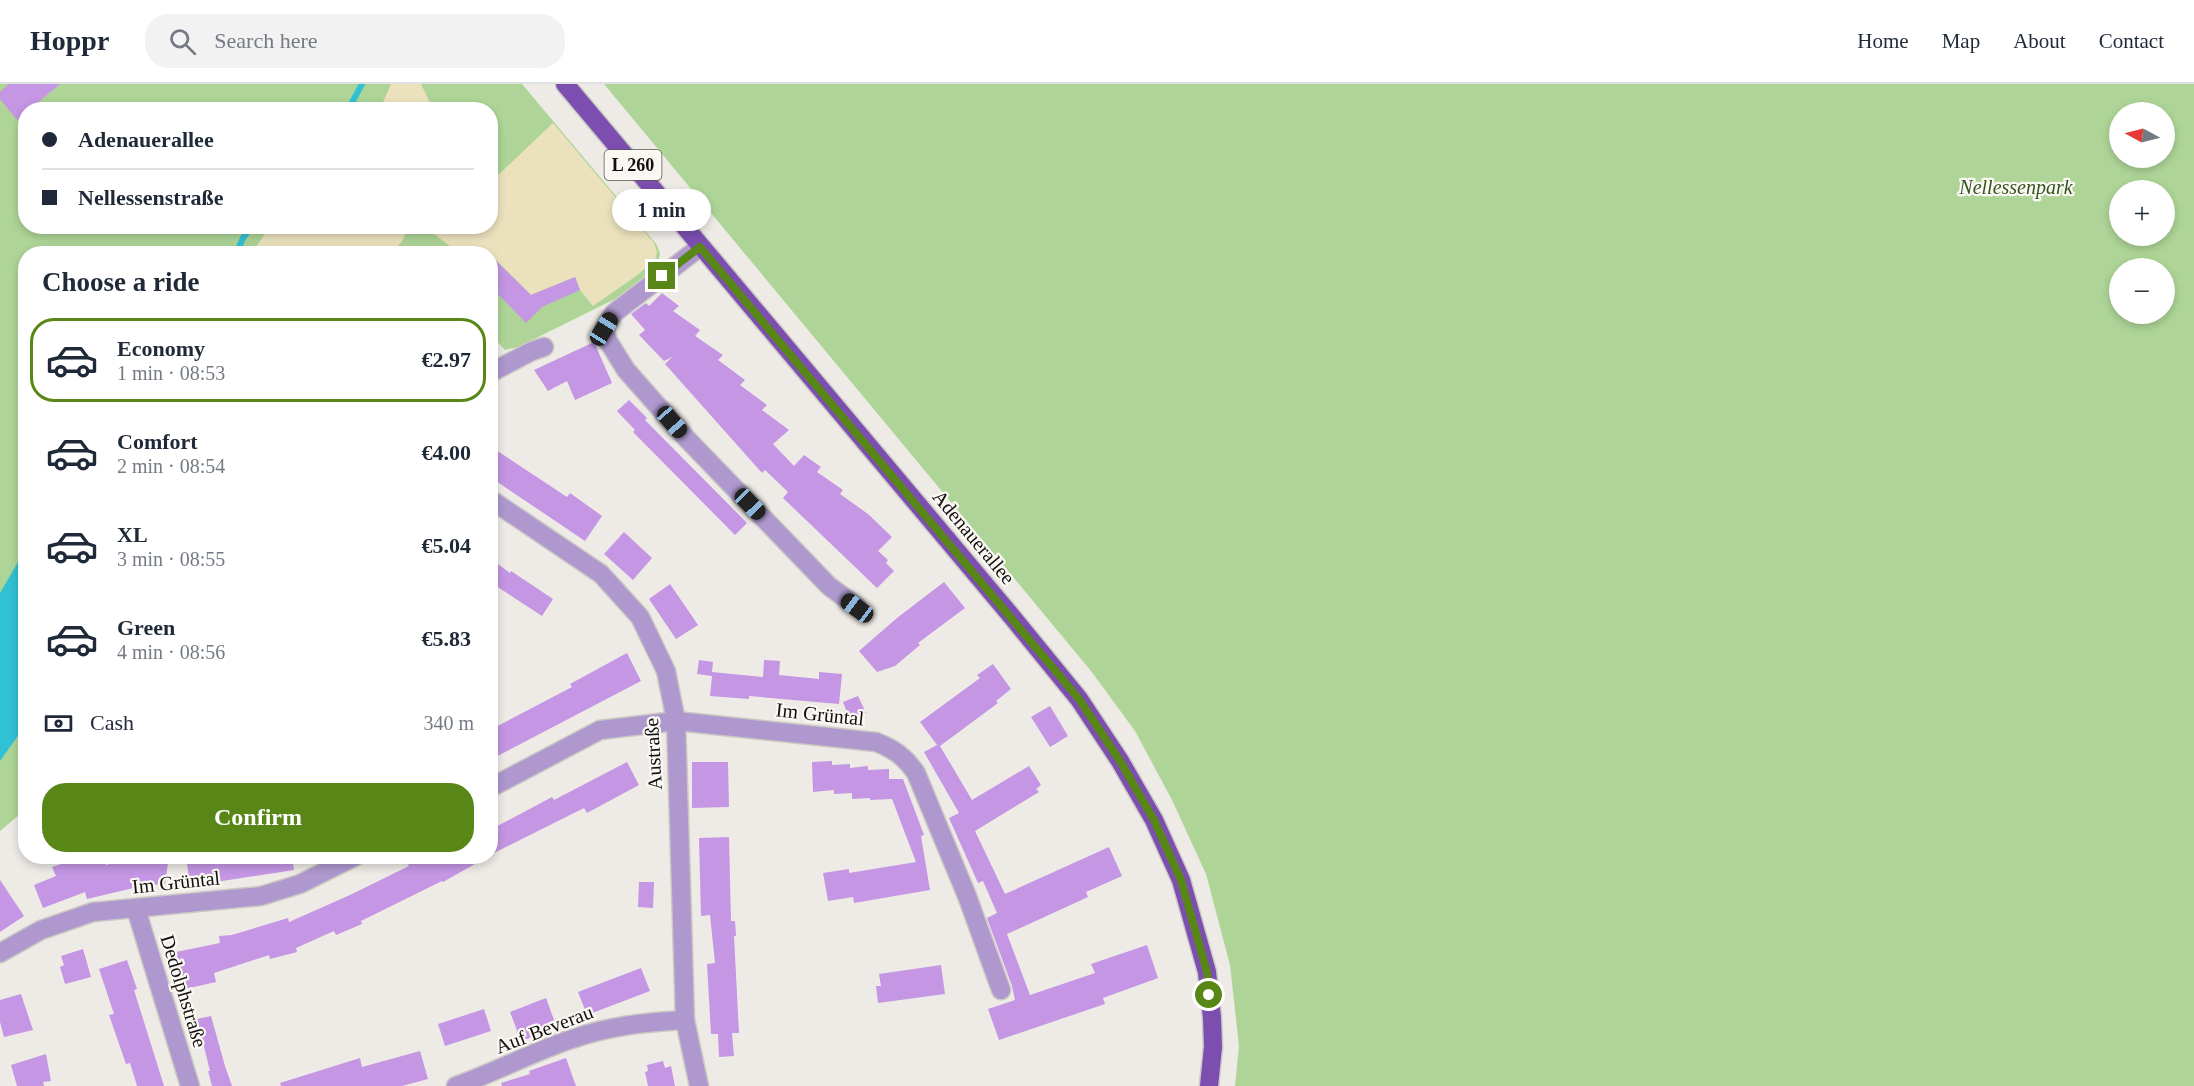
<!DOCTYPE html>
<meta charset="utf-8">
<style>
:root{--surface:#fff;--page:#f2f2f3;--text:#1f2937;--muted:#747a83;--line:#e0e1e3;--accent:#598717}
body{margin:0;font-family:Georgia,serif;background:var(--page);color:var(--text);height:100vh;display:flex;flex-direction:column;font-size:22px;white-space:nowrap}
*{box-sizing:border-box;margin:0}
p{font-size:20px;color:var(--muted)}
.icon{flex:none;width:33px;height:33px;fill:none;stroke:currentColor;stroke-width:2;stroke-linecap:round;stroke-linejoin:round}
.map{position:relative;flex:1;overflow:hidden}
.details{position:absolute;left:18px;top:162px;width:480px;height:618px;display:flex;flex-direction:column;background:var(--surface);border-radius:24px;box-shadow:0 3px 9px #0003}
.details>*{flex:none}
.banner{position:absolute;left:18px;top:18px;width:480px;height:132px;border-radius:24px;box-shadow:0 3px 9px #0003;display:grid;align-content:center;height:132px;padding:0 24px;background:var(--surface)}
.needle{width:39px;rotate:277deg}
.fabs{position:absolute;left:2109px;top:18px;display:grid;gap:12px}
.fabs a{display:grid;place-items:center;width:66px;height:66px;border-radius:50%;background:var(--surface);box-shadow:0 3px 9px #0003;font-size:30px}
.end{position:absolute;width:27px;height:27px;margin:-14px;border:8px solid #598717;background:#fff;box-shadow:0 0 0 3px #fff}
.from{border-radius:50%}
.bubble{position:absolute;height:42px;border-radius:21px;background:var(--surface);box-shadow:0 3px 9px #0003;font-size:20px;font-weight:800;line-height:42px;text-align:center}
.car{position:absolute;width:18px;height:36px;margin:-18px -9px;border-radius:8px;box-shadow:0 0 4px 2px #0007;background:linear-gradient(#222 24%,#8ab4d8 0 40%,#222 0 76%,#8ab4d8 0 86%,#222 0)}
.banner b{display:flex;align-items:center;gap:21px;height:57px;font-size:22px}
.banner b+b{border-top:2px solid var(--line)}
.banner i{width:15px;height:15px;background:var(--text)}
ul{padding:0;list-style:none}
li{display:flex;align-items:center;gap:18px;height:84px;margin:0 12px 9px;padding:0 12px;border:3px solid transparent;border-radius:24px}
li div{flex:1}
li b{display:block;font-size:22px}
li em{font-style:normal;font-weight:800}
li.selected{border-color:var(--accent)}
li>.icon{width:54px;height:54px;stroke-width:1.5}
h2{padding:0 24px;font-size:27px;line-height:72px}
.pay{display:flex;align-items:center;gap:15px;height:66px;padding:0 24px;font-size:22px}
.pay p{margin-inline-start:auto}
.button{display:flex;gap:12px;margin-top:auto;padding:12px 24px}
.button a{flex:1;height:69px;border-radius:24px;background:var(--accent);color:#fff;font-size:24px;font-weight:800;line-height:69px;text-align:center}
header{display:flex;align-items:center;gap:36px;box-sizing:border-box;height:84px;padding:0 30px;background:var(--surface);border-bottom:2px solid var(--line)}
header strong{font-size:28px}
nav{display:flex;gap:33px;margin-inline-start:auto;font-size:21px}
.search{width:420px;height:54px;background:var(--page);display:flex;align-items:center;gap:15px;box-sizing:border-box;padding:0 21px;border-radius:24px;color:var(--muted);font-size:22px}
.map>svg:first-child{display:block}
</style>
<header>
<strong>Hoppr</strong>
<div class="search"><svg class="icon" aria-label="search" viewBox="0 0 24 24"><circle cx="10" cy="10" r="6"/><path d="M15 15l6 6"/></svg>Search here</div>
<nav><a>Home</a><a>Map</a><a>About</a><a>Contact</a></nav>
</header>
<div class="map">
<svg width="2194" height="1002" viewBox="0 0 2194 1002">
<rect width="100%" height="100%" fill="#eeebe7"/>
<!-- green -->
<g fill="#aed597" fill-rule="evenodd">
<path d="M0 0H522L657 161 660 170 657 183 615 215 518 263 505 266 491 251 490 170H26V725L0 747ZM26 26H490V142H26Z"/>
<path d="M604 0H2194V1002H1235L1239 962 1230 881 1206 790 1172 716 1135 647 1091 587ZM2120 28H2164V74H2120ZM2120 106H2164V152H2120ZM2120 184H2164V230H2120Z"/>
</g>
<!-- sand -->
<g fill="#ebe2bd">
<path d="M391 0H421L432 23V25H380Z"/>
<path d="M553 39 654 159 657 168 655 176 636 192 593 222 580 206 575 193 531 211 497 177 491 176 490 170 485 169 478 162 467 169H459L425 143 490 142 491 91 496 93Z"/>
<path d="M270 142H407V143L403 156 392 169H252Z"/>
</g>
<!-- water -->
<path fill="#31c1d5" d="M25 466V642L0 677V509Z"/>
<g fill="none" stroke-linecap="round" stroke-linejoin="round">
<!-- stream -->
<g stroke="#31c1d5" stroke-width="6">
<path d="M348 26 362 0"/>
<path d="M236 170 243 154 252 142"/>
</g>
</g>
<!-- building -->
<g fill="#c496e3">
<path d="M9 0H60L29 26H26V29L17 36 0 15V8Z"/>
<path d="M490 171 531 211 575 193 580 206 542 223 526 239 490 202Z"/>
<path d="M662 209 679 222 673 227 700 246 695 252 723 271 718 276 745 296 740 301 767 321 762 326 789 346 773 360 794 382 804 371 821 383 817 388 843 406 840 410 868 430 892 453 878 467 888 476 886 479 894 487 877 504 783 414 788 408 765 386 762 389 665 280 672 273 664 277 639 251 645 246 631 230 646 219 649 222Z"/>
<path d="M594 258 612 299 575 316 567 297 548 307 534 286Z"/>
<path d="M629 316 647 334 645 336 747 439 735 451 633 348 635 346 617 327Z"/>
<path d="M490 362 567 413 570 409 602 432 585 457 490 393Z"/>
<path d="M624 448 652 474 633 496 604 470Z"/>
<path d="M490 474 510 489 511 487 553 515 542 532 490 498Z"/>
<path d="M944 498 965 524 918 559 920 561 895 582 877 588 859 567 897 534Z"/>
<path d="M670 500 698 541 676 555 649 515Z"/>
<path d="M627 569 641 597 490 676V646L572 603 570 600Z"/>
<path d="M699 576 713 578 712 588 732 590 763 593 764 576 780 577 779 591 819 595V588L842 590 839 620 749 612V615L710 612 712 592 697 590Z"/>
<path d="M993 580 1011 605 996 617 998 619 940 662 972 716 1029 682 1041 701 1036 705 1039 708 975 747 1005 810 1109 763 1122 792 1086 808 1088 813 1007 850 1030 911 1095 889 1091 880 1147 861 1158 894 1103 914 1105 920 999 956 988 925 1015 916 1012 902 987 834 997 829 983 797 978 799 949 734 959 729 924 668 937 661 920 638 980 594 977 591Z"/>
<path d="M858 612 866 629 850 636 843 618Z"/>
<path d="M1050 622 1068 652 1050 663 1031 633Z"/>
<path d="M832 677V681L850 680V684L868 682V686L889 685V695H903L924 751 921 752 930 806 854 819 853 813 828 817 823 789 849 785V789L916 778 892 715 870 716V714L852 715V709L834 710V706L813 708 812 678Z"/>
<path d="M627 678 639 701 587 729 584 724 490 771V746L552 713 554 716Z"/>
<path d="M692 678H728L729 723 692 724Z"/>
<path d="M729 753 731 837H735L736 852H734L739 949H732L734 972 719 973 718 950H711L707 880 715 879 710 831 701 832 699 754Z"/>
<path d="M93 772H104L106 781 143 772H169L165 800 142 802 87 815 85 808 43 824 34 801 56 792 52 783 71 777Z"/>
<path d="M186 772H292L294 786 190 802Z"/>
<path d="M423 772H489L443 798 442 797 361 837 362 840 336 851 334 847 296 864 297 868 270 875 269 871 214 889 216 898 185 905 176 868 220 859 219 852 232 851 288 834 289 838 350 811 409 782 408 780Z"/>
<path d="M0 796 24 832 0 848Z"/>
<path d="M639 798H654L653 824 638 823Z"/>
<path d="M83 865 91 893 65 900 60 883 64 881 61 872Z"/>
<path d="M127 876 137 905 134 906 164 1002H137L130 979 126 980 109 931 114 930 99 885Z"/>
<path d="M941 881 945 910 878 919 876 902H881L879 890Z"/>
<path d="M641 884 650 907 587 931 578 908Z"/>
<path d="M21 910 33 946 4 953 0 938V916Z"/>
<path d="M546 914 557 944 521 957 510 928Z"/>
<path d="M484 925 491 947 445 962 438 940Z"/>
<path d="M211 932 225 982 232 1002H212L208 987H210L197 935Z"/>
<path d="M420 967 428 995 402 1002H281L280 999 360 974 362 983Z"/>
<path d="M46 970 51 997 43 998 44 1002H17L11 981Z"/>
<path d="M566 974 576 1002H502L501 999 530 990 529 987Z"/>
<path d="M663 977 665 984 671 982 675 1002H648L645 988 648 987 647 981Z"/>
</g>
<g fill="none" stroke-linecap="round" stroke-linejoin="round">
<!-- minor casing -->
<g stroke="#cbc8c4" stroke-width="21">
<g id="minor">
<path d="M700 163 614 229 604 245 608 257 626 286 687 355 829 502 857 523"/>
<path d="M490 289 532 267 544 263"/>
<path d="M490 415 601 490 640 533 666 587 676 637 685 936 699 1002"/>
<path d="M490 704 600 646 676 637 876 658C894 665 905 673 916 689L967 812 1001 906"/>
<path d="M136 825 190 1002"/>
<path d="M0 869 41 846 93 828 261 812 300 800 356 772"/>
<path d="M456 1002C496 988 532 968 572 955 609 942 646 938 685 936"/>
</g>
</g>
<!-- major casing -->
<g stroke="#cbc8c4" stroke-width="21">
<path id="major" d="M565 0 1013 534 1079 615 1120 677 1154 736 1181 796 1207 888 1212 934 1213 963 1209 1002"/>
</g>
<!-- minor -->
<use href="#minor" stroke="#ae98ce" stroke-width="18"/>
<!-- major -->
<use href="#major" stroke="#7b4eb0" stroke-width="18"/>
</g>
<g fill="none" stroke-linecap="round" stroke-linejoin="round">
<!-- route -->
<path stroke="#598717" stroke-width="8" d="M662 192 700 163 1079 615 1120 677 1154 736 1181 796 1207 888 1209 911"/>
</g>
<g text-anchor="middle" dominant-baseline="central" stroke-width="4.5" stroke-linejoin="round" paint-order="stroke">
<!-- shield labels -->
<rect fill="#fbf8f4" stroke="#575653" stroke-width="1.5" x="604.5" y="66" width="57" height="30" rx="4.5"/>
<g font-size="18" font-weight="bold" fill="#11100e">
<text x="633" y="81">L 260</text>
</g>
<!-- park labels -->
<g font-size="20" font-style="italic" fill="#33531d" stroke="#fbf8f4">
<text x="2016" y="103">Nellessenpark</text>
</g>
<!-- street labels -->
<g font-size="20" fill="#11100e" stroke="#fbf8f4">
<text transform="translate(974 453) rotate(50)">Adenauerallee</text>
<text transform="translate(820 630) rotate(6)">Im Grüntal</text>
<text transform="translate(653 670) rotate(-93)">Austraße</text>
<text transform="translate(176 798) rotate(-6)">Im Grüntal</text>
<text transform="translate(184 907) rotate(73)">Dedolphstraße</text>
<text transform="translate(544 945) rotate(-21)">Auf Beverau</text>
</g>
</g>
</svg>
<div class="fabs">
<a><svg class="needle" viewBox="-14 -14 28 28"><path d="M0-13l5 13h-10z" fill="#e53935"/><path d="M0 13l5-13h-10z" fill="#747a83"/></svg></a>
<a>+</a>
<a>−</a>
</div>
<i class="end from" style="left:1209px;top:911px"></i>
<i class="end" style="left:662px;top:192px"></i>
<div class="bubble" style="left:612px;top:105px;width:99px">1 min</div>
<i class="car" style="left:604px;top:245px;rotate:32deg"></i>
<i class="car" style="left:672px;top:338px;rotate:139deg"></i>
<i class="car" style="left:750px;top:420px;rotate:136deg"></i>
<i class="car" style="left:857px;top:524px;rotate:307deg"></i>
<div class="banner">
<b><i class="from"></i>Adenauerallee</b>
<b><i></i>Nellessenstraße</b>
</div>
<section class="details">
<h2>Choose a ride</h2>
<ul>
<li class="selected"><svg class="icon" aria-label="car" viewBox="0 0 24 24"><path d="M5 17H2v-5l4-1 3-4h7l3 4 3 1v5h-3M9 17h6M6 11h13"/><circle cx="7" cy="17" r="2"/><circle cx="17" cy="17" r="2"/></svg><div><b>Economy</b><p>1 min · 08:53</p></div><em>€2.97</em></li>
<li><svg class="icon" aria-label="car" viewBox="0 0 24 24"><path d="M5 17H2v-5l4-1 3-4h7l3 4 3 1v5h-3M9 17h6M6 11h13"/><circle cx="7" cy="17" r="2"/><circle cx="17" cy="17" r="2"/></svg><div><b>Comfort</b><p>2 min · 08:54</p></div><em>€4.00</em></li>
<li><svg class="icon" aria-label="car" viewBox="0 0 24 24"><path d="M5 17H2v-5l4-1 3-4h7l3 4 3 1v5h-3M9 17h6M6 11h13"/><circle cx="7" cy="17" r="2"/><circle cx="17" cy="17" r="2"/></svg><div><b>XL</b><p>3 min · 08:55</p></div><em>€5.04</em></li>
<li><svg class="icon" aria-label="car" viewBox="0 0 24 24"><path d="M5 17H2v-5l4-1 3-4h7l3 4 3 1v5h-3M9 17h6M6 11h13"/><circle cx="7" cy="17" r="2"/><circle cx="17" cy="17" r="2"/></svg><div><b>Green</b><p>4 min · 08:56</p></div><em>€5.83</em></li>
</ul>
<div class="pay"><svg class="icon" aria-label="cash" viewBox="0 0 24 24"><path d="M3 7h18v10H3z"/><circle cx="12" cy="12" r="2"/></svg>Cash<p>340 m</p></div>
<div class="button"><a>Confirm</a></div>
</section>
</div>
